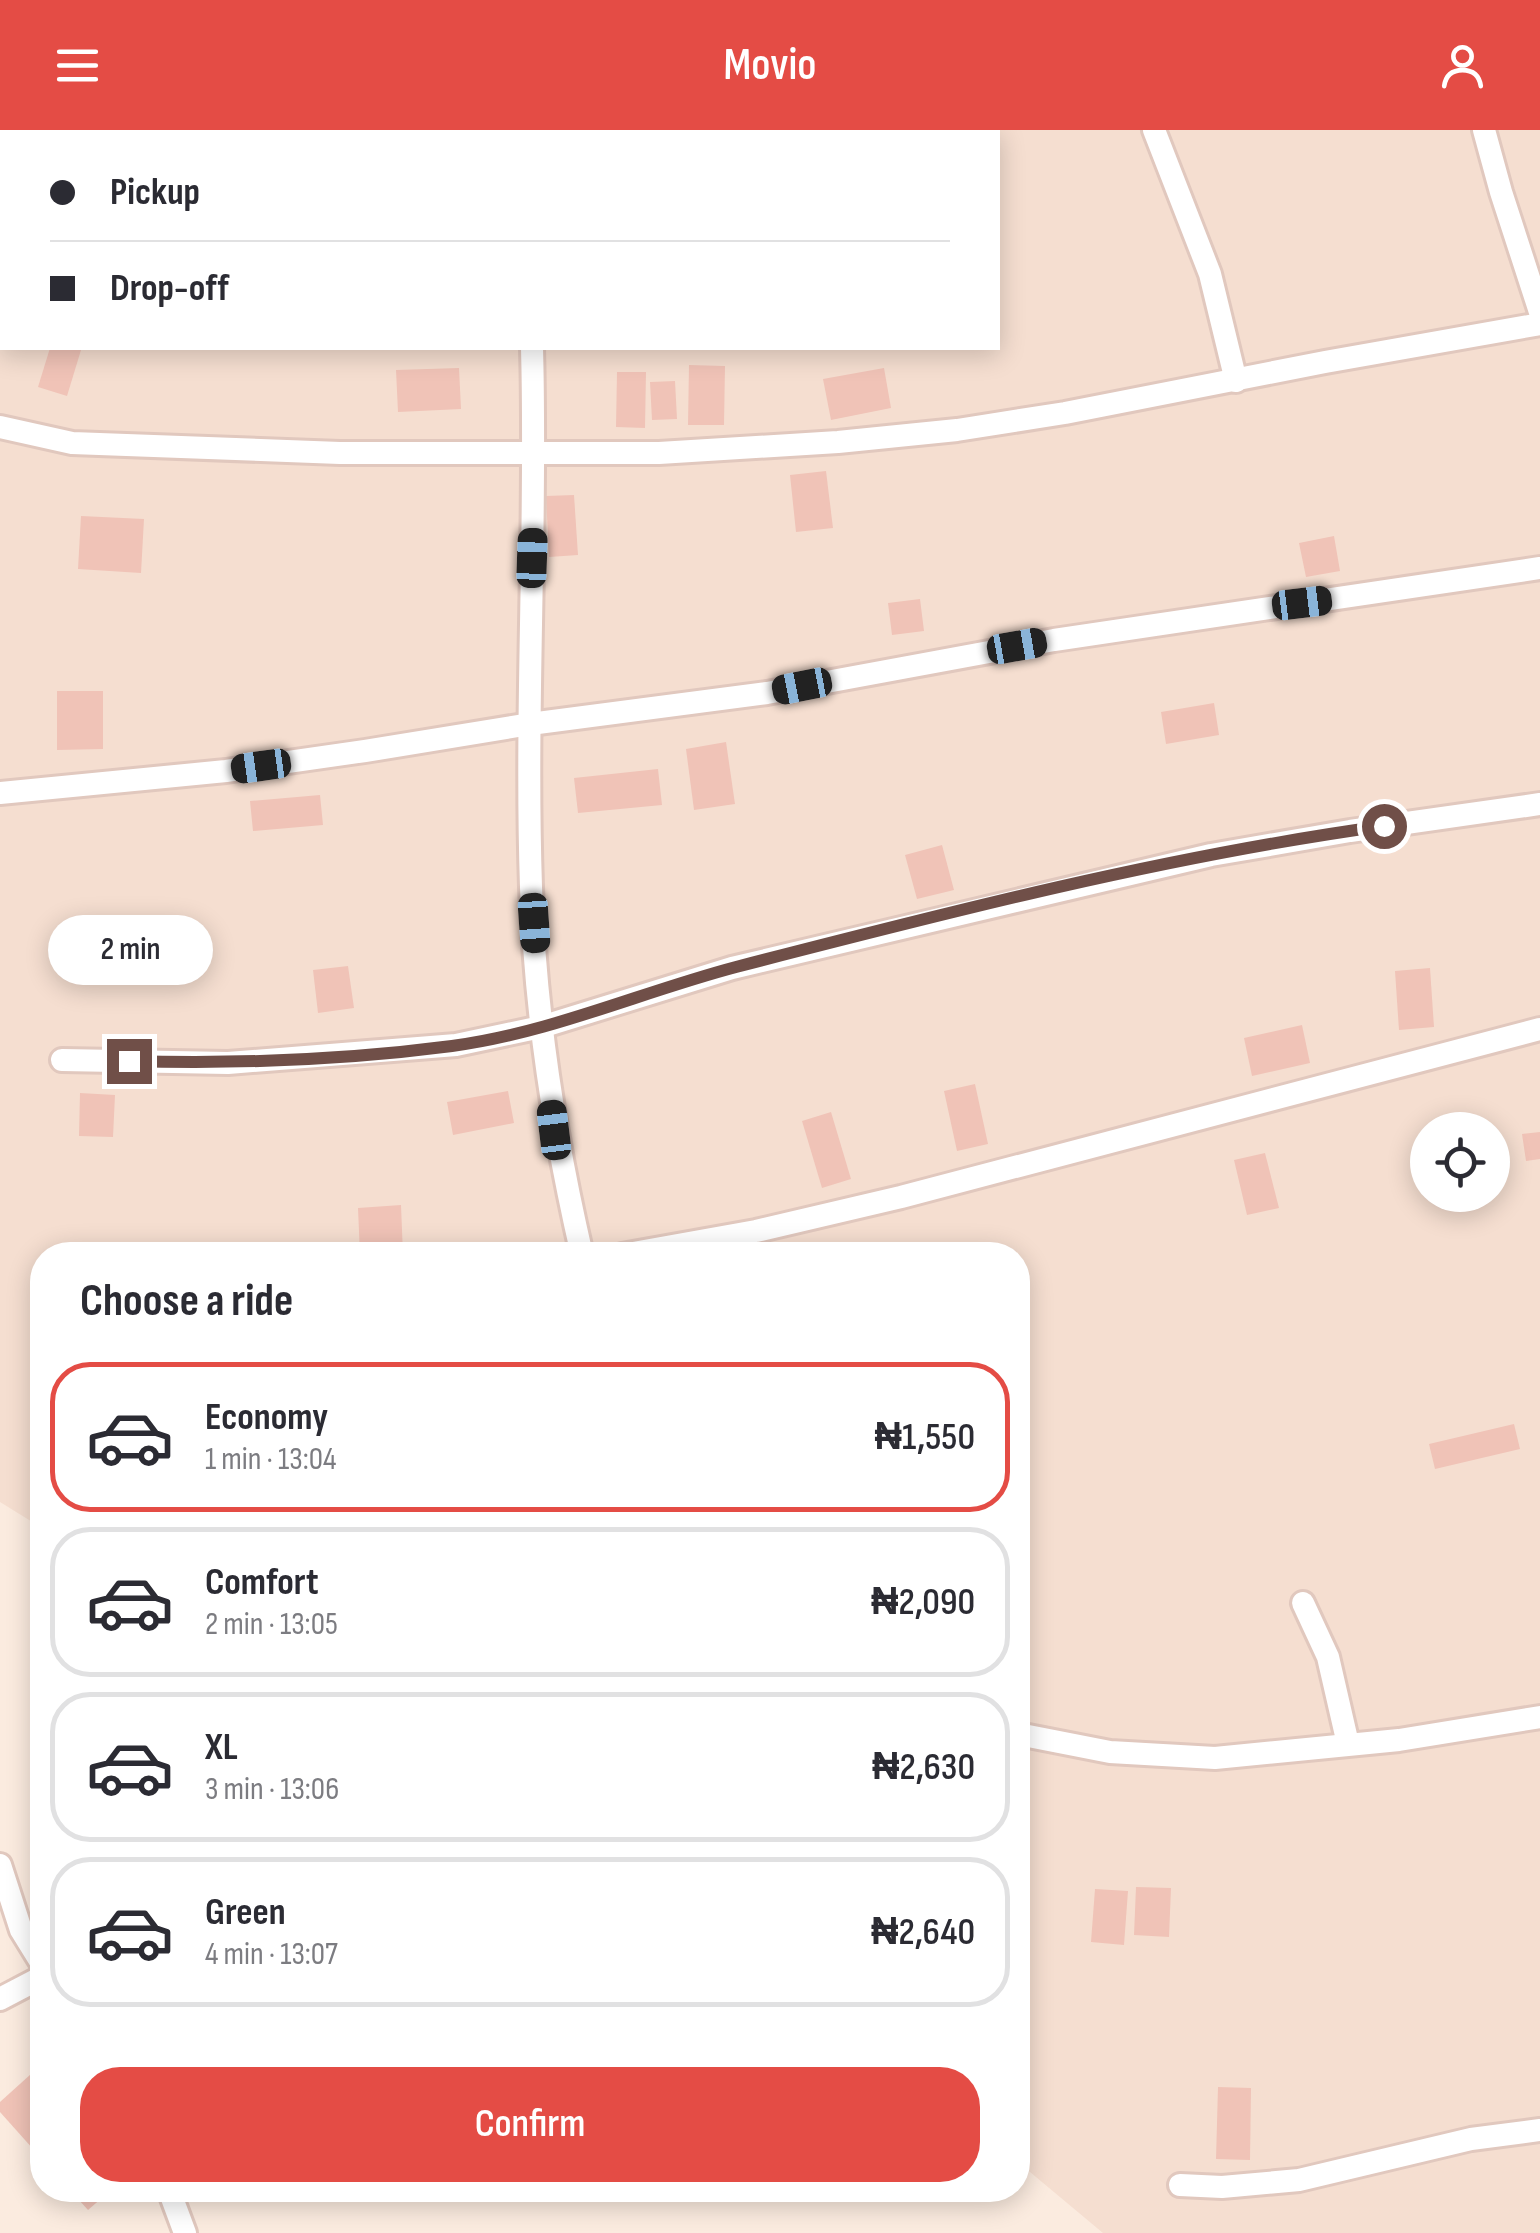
<!DOCTYPE html>
<meta charset="utf-8">
<style>
:root{--surface:#fff;--page:#f7f7f7;--text:#2b2b33;--muted:#7c7c81;--line:#e1e1e2;--accent:#e44c45}
body{margin:0;font-family:"Sofia Sans Condensed",sans-serif;background:var(--page);color:var(--text);height:100vh;display:flex;flex-direction:column;font-size:38px;white-space:nowrap}
*{box-sizing:border-box;margin:0}
p{font-size:32px;color:var(--muted)}
.icon{flex:none;width:55px;height:55px;fill:none;stroke:currentColor;stroke-width:2;stroke-linecap:round;stroke-linejoin:round}
.map{position:relative;flex:1;overflow:hidden}
.sheet{position:absolute;left:30px;top:1112px;width:1000px;height:960px;display:flex;flex-direction:column;background:var(--surface);border-radius:40px;box-shadow:0 5px 25px #0003}
.sheet>*{flex:none}
.hud{position:absolute;left:0px;top:0px;width:1000px;height:220px;box-shadow:0 5px 25px #0003;display:grid;align-content:center;height:220px;padding:0 50px;background:var(--surface)}
.controls{position:absolute;left:1410px;top:982px;display:grid;gap:20px}
.controls a{display:grid;place-items:center;width:100px;height:100px;border-radius:50%;background:var(--surface);box-shadow:0 5px 25px #0003;font-size:50px}
.end{position:absolute;width:45px;height:45px;margin:-22px;border:12px solid #704f48;background:#fff;box-shadow:0 0 0 5px #fff}
.from{border-radius:50%}
.bubble{position:absolute;height:70px;border-radius:35px;background:var(--surface);box-shadow:0 5px 25px #0003;font-size:32px;font-weight:600;line-height:70px;text-align:center}
.car{position:absolute;width:30px;height:60px;margin:-30px -15px;border-radius:12px;box-shadow:0 0 8px 2px #0007;background:linear-gradient(#222 24%,#8ab4d8 0 40%,#222 0 76%,#8ab4d8 0 86%,#222 0)}
.hud b{display:flex;align-items:center;gap:35px;height:95px;font-size:38px}
.hud b+b{border-top:2px solid var(--line)}
.hud i{width:25px;height:25px;background:var(--text)}
ul{padding:0;list-style:none}
li{display:flex;align-items:center;gap:30px;height:150px;margin:0 20px 15px;padding:0 30px;border:5px solid var(--line);border-radius:40px}
li div{flex:1}
li b{display:block;font-size:38px}
li em{font-style:normal;font-weight:600}
li.active{border-color:var(--accent)}
li>.icon{width:90px;height:90px;stroke-width:1.5}
h2{padding:0 50px;font-size:45px;line-height:120px}
.cta{display:flex;gap:20px;margin-top:auto;padding:20px 50px}
.cta a{flex:1;height:115px;border-radius:40px;background:var(--accent);color:#fff;font-size:40px;font-weight:600;line-height:115px;text-align:center}
header{display:flex;justify-content:space-between;align-items:center;height:130px;padding:0 50px;background:var(--accent);color:#fff;font-size:45px;font-weight:600}
.map>svg:first-child{display:block}
</style>
<header><svg class="icon" aria-label="menu" viewBox="0 0 24 24"><path d="M4 6h16M4 12h16M4 18h16"/></svg>Movio<svg class="icon" aria-label="person" viewBox="0 0 24 24"><circle cx="12" cy="8" r="4"/><path d="M4 21q1-7 8-7t8 7"/></svg></header>
<div class="map">
<svg width="1540" height="2103" viewBox="0 0 1540 2103">
<rect width="100%" height="100%" fill="#fbebdf"/>
<!-- residential -->
<path fill="#f5ded0" fill-rule="evenodd" d="M253 0H1540V2103H1103L1018 2032V1125H42V1398L0 1372V162L2 160V218H998V2H249ZM1428 1000H1492V1065H1428Z"/>
<!-- building -->
<g fill="#f0c3b7">
<path d="M50 218 81 220 67 266 38 257Z"/>
<path d="M689 235 725 236 724 295H688Z"/>
<path d="M459 238 461 279 398 282 396 240Z"/>
<path d="M884 238 891 278 831 290 823 249Z"/>
<path d="M617 242H646L645 298 616 297Z"/>
<path d="M675 251 677 289 652 290 650 252Z"/>
<path d="M826 341 833 398 796 402 790 345Z"/>
<path d="M574 365 578 425 549 427 546 366Z"/>
<path d="M81 386 144 389 141 443 78 439Z"/>
<path d="M1334 406 1340 441 1306 447 1299 413Z"/>
<path d="M920 469 924 501 892 505 888 473Z"/>
<path d="M57 561H103V619L57 620Z"/>
<path d="M1214 573 1219 605 1166 614 1161 582Z"/>
<path d="M726 612 735 674 694 680 686 619Z"/>
<path d="M658 639 662 675 578 683 574 648Z"/>
<path d="M320 665 323 695 253 701 250 671Z"/>
<path d="M942 715 954 760 917 769 905 725Z"/>
<path d="M348 836 354 878 318 883 313 840Z"/>
<path d="M1430 838 1434 897 1399 900 1395 841Z"/>
<path d="M1302 895 1310 933 1252 946 1244 908Z"/>
<path d="M975 954 988 1014 957 1021 944 961Z"/>
<path d="M508 961 514 993 453 1005 447 972Z"/>
<path d="M80 963 115 965 113 1007 79 1006Z"/>
<path d="M831 982 851 1049 822 1058 802 991Z"/>
<path d="M1540 1002V1029L1526 1031 1522 1004Z"/>
<path d="M1265 1023 1279 1078 1247 1085 1234 1030Z"/>
<path d="M401 1075 403 1125H360L358 1078Z"/>
<path d="M1514 1294 1520 1319 1435 1339 1429 1314Z"/>
<path d="M1136 1757 1171 1758 1169 1807 1134 1805Z"/>
<path d="M1095 1759 1128 1761 1124 1815 1091 1812Z"/>
<path d="M31 1944 42 1957V2029L0 1982V1972Z"/>
<path d="M1218 1957 1251 1958 1250 2030 1216 2029Z"/>
<path d="M70 2060H111L88 2080Z"/>
</g>
<g fill="none" stroke-linecap="round" stroke-linejoin="round">
<!-- minor casing -->
<g stroke="#e1c8be" stroke-width="28">
<g id="minor">
<path d="M515 0V2"/>
<path d="M1154 0 1210 144 1236 251"/>
<path d="M1484 0 1501 62 1540 182"/>
<path d="M532 218C537 397 525 577 531 757 535 881 554 1004 582 1125"/>
<path d="M0 297 72 313 340 323H659L838 312 957 300 1065 283 1325 232 1540 194"/>
<path d="M0 663 226 641 365 621 530 594 767 563 1054 510 1540 438"/>
<path d="M62 930 228 933 456 915 541 897 732 838 1211 725 1350 701 1540 674"/>
<path d="M622 1125 756 1101 901 1067 1540 899"/>
<path d="M1303 1473 1328 1527 1348 1614"/>
<path d="M1018 1604 1110 1622 1215 1628 1399 1610 1540 1587"/>
<path d="M0 1735 21 1800 42 1834"/>
<path d="M0 1869 42 1847"/>
<path d="M1180 2055 1222 2057 1299 2050 1471 2009 1540 2000"/>
<path d="M169 2060 185 2103"/>
</g>
</g>
<!-- minor -->
<use href="#minor" stroke="#fff" stroke-width="22"/>
</g>
<g fill="none" stroke-linecap="round" stroke-linejoin="round">
<!-- route -->
<path stroke="#704f48" stroke-width="12" d="M129 931C237 934 345 930 452 916 550 903 641 862 736 837 949 782 1166 726 1384 696"/>
</g>
</svg>
<div class="controls">
<a><svg class="icon" aria-label="locate" viewBox="0 0 24 24"><circle cx="12" cy="12" r="6"/><path d="M12 2v4M12 18v4M2 12h4M18 12h4"/></svg></a>
</div>
<i class="end from" style="left:1384px;top:696px"></i>
<i class="end" style="left:129px;top:931px"></i>
<div class="bubble" style="left:48px;top:785px;width:165px">2 min</div>
<i class="car" style="left:532px;top:428px;rotate:2deg"></i>
<i class="car" style="left:1302px;top:473px;rotate:83deg"></i>
<i class="car" style="left:1017px;top:516px;rotate:80deg"></i>
<i class="car" style="left:802px;top:556px;rotate:259deg"></i>
<i class="car" style="left:261px;top:636px;rotate:262deg"></i>
<i class="car" style="left:534px;top:793px;rotate:176deg"></i>
<i class="car" style="left:554px;top:1000px;rotate:353deg"></i>
<div class="hud">
<b><i class="from"></i>Pickup</b>
<b><i></i>Drop-off</b>
</div>
<section class="sheet">
<h2>Choose a ride</h2>
<ul>
<li class="active"><svg class="icon" aria-label="car" viewBox="0 0 24 24"><path d="M5 17H2v-5l4-1 3-4h7l3 4 3 1v5h-3M9 17h6M6 11h13"/><circle cx="7" cy="17" r="2"/><circle cx="17" cy="17" r="2"/></svg><div><b>Economy</b><p>1 min · 13:04</p></div><em>₦1,550</em></li>
<li><svg class="icon" aria-label="car" viewBox="0 0 24 24"><path d="M5 17H2v-5l4-1 3-4h7l3 4 3 1v5h-3M9 17h6M6 11h13"/><circle cx="7" cy="17" r="2"/><circle cx="17" cy="17" r="2"/></svg><div><b>Comfort</b><p>2 min · 13:05</p></div><em>₦2,090</em></li>
<li><svg class="icon" aria-label="car" viewBox="0 0 24 24"><path d="M5 17H2v-5l4-1 3-4h7l3 4 3 1v5h-3M9 17h6M6 11h13"/><circle cx="7" cy="17" r="2"/><circle cx="17" cy="17" r="2"/></svg><div><b>XL</b><p>3 min · 13:06</p></div><em>₦2,630</em></li>
<li><svg class="icon" aria-label="car" viewBox="0 0 24 24"><path d="M5 17H2v-5l4-1 3-4h7l3 4 3 1v5h-3M9 17h6M6 11h13"/><circle cx="7" cy="17" r="2"/><circle cx="17" cy="17" r="2"/></svg><div><b>Green</b><p>4 min · 13:07</p></div><em>₦2,640</em></li>
</ul>
<div class="cta"><a>Confirm</a></div>
</section>
</div>
